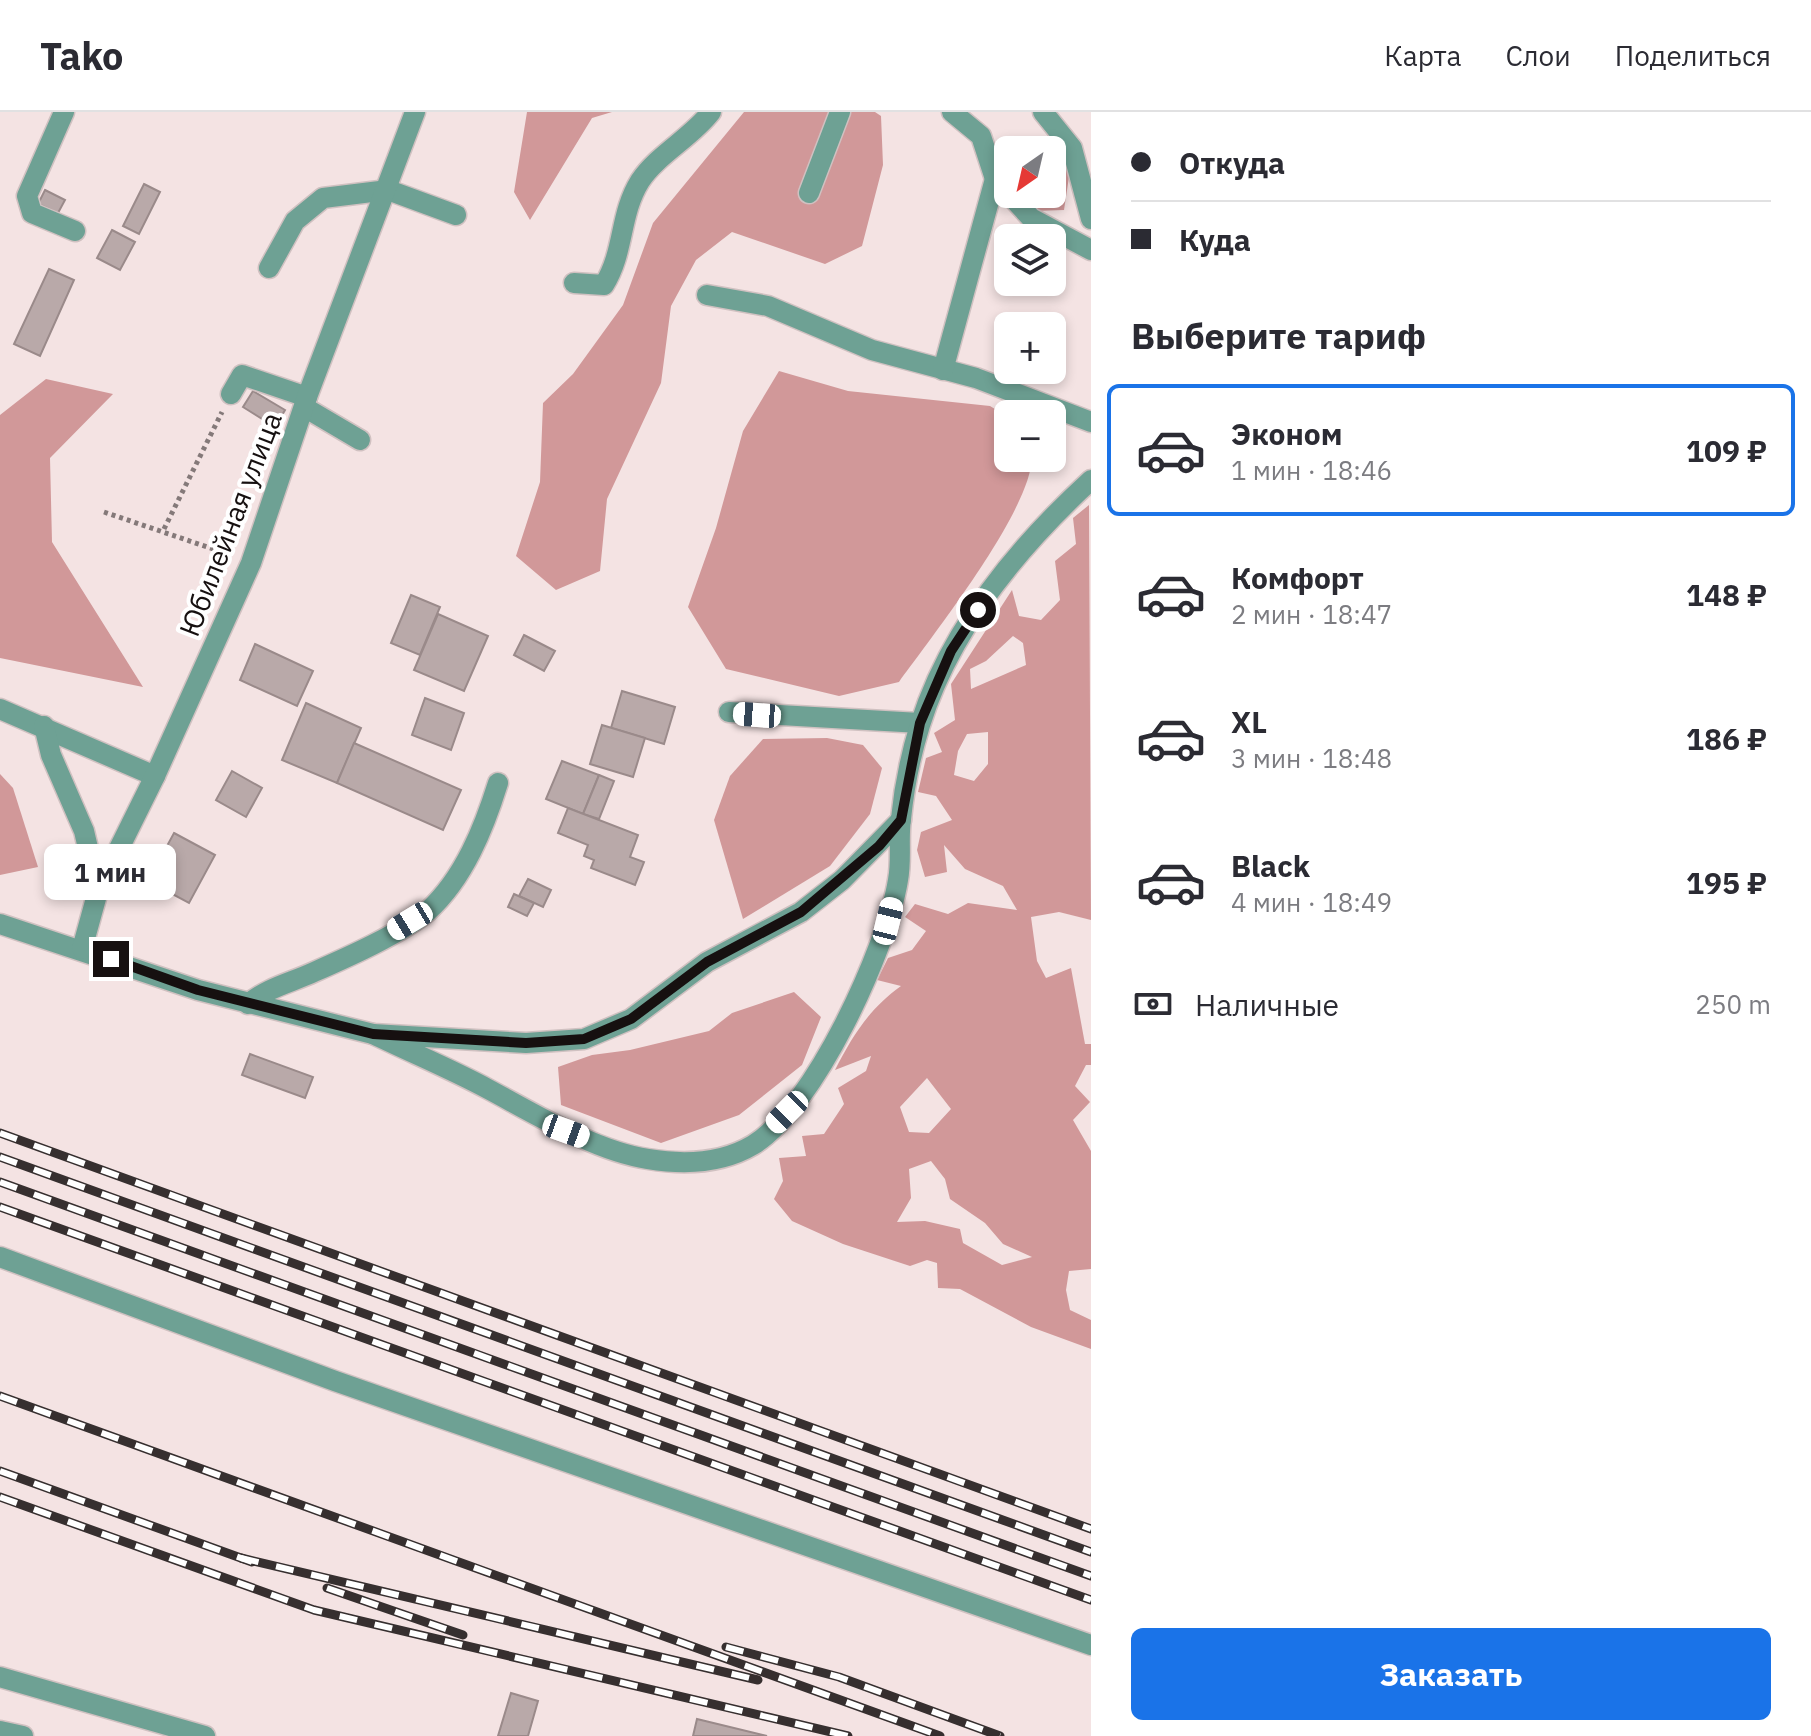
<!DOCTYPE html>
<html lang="ru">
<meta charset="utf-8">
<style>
:root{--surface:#fff;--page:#f2f2f3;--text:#2b2b33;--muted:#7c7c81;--line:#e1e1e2;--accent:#1a73e8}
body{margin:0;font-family:"IBM Plex Sans",sans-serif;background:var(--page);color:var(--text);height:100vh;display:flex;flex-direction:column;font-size:30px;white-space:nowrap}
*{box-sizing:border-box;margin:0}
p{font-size:26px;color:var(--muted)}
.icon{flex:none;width:44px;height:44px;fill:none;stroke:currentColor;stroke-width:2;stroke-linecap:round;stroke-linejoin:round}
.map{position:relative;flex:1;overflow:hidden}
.details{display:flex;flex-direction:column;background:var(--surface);width:720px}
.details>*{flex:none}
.top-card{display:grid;align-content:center;height:176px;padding:0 40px;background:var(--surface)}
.needle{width:52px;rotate:214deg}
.controls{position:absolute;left:994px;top:24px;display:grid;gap:16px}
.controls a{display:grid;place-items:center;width:72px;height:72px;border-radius:12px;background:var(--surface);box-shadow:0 4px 12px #0003;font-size:40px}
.end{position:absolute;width:36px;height:36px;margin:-18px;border:10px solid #161010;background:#fff;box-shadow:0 0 0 4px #fff}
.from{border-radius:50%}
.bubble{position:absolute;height:56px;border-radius:12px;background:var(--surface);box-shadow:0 4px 12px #0003;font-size:26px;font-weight:700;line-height:56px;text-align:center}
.car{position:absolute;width:24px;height:48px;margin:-24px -12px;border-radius:10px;box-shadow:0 0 6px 2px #0007;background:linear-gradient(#fff 24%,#345 0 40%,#fff 0 76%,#345 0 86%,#fff 0)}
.top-card b{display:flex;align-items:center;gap:28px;height:76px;font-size:30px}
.top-card b+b{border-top:2px solid var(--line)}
.top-card i{width:20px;height:20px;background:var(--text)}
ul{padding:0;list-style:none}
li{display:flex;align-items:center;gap:24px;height:132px;margin:0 16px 12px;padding:0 24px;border:4px solid transparent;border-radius:12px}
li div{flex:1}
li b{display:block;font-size:30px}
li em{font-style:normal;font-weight:700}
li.selected{border-color:var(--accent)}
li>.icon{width:72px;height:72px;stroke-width:1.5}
h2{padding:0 40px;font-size:36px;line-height:96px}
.pay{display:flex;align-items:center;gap:20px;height:88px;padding:0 40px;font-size:30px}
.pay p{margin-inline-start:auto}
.primary-button{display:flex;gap:16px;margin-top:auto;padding:16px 40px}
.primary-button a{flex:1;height:92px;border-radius:12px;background:var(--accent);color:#fff;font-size:32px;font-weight:700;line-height:92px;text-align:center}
header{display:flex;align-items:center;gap:48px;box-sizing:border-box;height:112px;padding:0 40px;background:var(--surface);border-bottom:2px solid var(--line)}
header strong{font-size:38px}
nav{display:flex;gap:44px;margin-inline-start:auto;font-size:28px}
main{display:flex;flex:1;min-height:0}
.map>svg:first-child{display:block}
</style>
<header>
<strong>Tako</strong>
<nav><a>Карта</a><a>Слои</a><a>Поделиться</a></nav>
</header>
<main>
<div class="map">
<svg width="1091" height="1624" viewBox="0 0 1091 1624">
<rect width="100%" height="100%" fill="#f4e3e3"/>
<!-- forest -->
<g fill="#d19899" fill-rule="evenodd">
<path d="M527 0H612L592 6 530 108 514 80Z"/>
<path d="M744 0H875L881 4 883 53 862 134 825 152 732 120 696 148 671 194 661 271 607 387 600 459 556 478 516 444 540 370 543 291 573 262 623 193 653 111Z"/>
<path d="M1031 29H1059L1069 65 1064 98 1033 99 1019 82H1052V38H1023Z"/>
<path d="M779 259 848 279 990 294 1008 305V346H1032C1030 400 933 523 899 570L839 584 726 557 688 495 716 416 743 319Z"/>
<path d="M46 267 113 282 50 346 52 430 143 575 0 546V303Z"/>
<path d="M1089 393 1091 808 1059 800 1031 805 1037 849 1046 866 1071 856 1085 932H1091V953H1086L1075 974 1090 990 1073 1008 1091 1039V1157L1069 1159 1066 1178 1070 1198 1091 1208V1237L1031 1215 960 1177 938 1176 937 1151 927 1148 910 1154 843 1132 792 1109 774 1087 783 1069 779 1046 806 1044 802 1024 824 1022 844 992 838 976 866 959 871 944 835 958C853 923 869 897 901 874L877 868 888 846 912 838 926 819 905 805 915 792 948 802 968 791 1017 798 1003 774 965 757 944 733 947 760 925 765 917 738 921 720 952 708 936 684 918 680 926 646 942 640 934 621 955 608 951 572 1012 478 1019 504 1041 508 1060 488 1055 449 1076 432 1073 406ZM1013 524 1023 531 1026 553 971 577 970 557 986 549ZM988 620V652L974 669 954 663 958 639 967 622ZM927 966 951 997 929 1021 909 1020 900 995ZM931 1049 945 1067 950 1087 985 1111 1003 1132 1032 1145 1002 1153 963 1131 960 1117 925 1109 897 1110 911 1086 909 1057Z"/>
<path d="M827 626 863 633 882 656 870 702 830 754 743 807 714 708 730 664 763 627Z"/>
<path d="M0 662 13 676 38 755 0 763Z"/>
<path d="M794 880 821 905 802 953 739 1003 661 1031 561 993 558 955 592 943 630 938 709 919 732 901Z"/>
</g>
<!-- building -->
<g fill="#b9a9a9" stroke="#9a8a8a" stroke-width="2">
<path d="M144 72 160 80 139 122 123 114Z"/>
<path d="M45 78 65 88 58 101 38 92Z"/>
<path d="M112 118 135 130 120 158 97 146Z"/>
<path d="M49 157 74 168 40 244 14 232Z"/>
<path d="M253 279 285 298 275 315 243 295Z"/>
<path d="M411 483 440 495 420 543 391 531Z"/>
<path d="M438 502 488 524 464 579 414 558Z"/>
<path d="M524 523 555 539 544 559 514 543Z"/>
<path d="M255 532 313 559 297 594 240 568Z"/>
<path d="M622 579 675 595 664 632 611 616Z"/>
<path d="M425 586 464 601 451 638 412 623Z"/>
<path d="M306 591 361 616 337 671 282 648Z"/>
<path d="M602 613 645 626 633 665 590 652Z"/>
<path d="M354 631 461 678 443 718 337 671Z"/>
<path d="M562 649 599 663 583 702 546 687Z"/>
<path d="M232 659 262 676 246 705 216 688Z"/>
<path d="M599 663 614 669 599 707 583 702Z"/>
<path d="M568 696 638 723 630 745 644 750 635 773 591 756 594 748 584 744 588 733 558 721Z"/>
<path d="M174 721 215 743 189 791 148 769Z"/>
<path d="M528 767 551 778 543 795 519 784Z"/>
<path d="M514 782 534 791 527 804 508 795Z"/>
<path d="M250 942 313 965 305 986 242 963Z"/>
<path d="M511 1581 538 1589 528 1624H498Z"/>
<path d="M697 1607 767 1624H693Z"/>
</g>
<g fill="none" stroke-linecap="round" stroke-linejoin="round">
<!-- minor casing -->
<g stroke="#d0c1c1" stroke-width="23">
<g id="minor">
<path d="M64 0 27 84 32 101 75 119"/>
<path d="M952 0 981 24 995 67 1008 81"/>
<path d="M1043 0 1072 36 1091 107"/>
<path d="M809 81 840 0"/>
<path d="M1009 82 1031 106 1091 138"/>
<path d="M269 156 295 109 323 86 388 78 456 103"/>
<path d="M574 171 604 173C625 139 619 103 640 69 657 43 692 25 711 0"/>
<path d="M707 183 768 194 872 238 976 266 1091 310"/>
<path d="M943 258 995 67"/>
<path d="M231 282 242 263 307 285"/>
<path d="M304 295 360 328"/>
<path d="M0 597 155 664"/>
<path d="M729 600 920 611"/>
<path d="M44 614 51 643 84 719 98 779"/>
<path d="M0 812 198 878 373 922 526 931 584 927 631 907 707 850 801 800 842 768 901 708"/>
<path d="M82 837 98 779 155 664 251 451 307 285 415 0"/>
<path d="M248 892C269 875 290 871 314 860 348 845 400 822 428 799 464 766 484 716 498 671"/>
<path d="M373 922C412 941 451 957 488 977 535 1002 595 1039 648 1047 684 1053 721 1052 753 1033 814 996 887 837 898 768 902 748 898 727 901 707 904 676 911 642 920 613 950 517 1019 434 1091 368"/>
<path d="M0 1145 335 1269 1091 1533"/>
<path d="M0 1565 205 1624"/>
<path d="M0 1619 23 1624"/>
</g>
</g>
<!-- path -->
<g stroke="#847979" stroke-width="5" stroke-dasharray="4 4" stroke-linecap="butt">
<path d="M104 400 228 442"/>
<path d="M164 417 222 300"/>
</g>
<!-- minor -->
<use href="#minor" stroke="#6ea194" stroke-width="20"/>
<!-- rail casing -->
<g stroke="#362f2f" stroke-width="9">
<g id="rail">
<path d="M0 1021 1091 1417"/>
<path d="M0 1045 1091 1440"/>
<path d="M0 1070 1091 1464"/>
<path d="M0 1095 1091 1488"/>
<path d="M0 1284 940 1624"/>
<path d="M0 1359 252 1450"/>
<path d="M0 1385 314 1498 848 1624"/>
<path d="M241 1446 758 1568"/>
<path d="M327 1476 463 1523"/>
<path d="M726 1535 839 1565 1000 1624"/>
</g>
</g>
<!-- rail -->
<use href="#rail" stroke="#fff" stroke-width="6" stroke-dasharray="18" stroke-linecap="butt"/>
</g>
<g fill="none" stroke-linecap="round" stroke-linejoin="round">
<!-- route -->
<path stroke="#161010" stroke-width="10" d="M111 847 198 878 373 922 526 931 584 927 631 907 707 850 801 800 879 734 901 708 920 611 951 539 978 498"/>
</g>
<g text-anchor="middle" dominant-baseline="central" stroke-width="8" stroke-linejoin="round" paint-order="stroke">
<!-- street labels -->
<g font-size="28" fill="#161010" stroke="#fff">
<text transform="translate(230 412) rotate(-69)">Юбилейная улица</text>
</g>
</g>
</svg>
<div class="controls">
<a><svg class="needle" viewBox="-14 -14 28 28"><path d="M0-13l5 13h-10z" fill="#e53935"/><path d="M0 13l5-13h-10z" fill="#7c7c81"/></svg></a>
<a><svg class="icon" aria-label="layers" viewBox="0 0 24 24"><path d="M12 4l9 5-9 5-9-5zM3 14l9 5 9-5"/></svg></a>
<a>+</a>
<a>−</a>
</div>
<i class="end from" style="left:978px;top:498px"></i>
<i class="end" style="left:111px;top:847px"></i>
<div class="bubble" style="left:44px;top:732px;width:132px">1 мин</div>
<i class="car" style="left:757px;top:603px;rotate:274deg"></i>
<i class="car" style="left:410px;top:809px;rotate:239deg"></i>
<i class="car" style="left:888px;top:809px;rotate:14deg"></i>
<i class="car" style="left:787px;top:1000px;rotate:225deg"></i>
<i class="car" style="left:566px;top:1019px;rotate:110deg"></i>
</div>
<section class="details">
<div class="top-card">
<b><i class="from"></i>Откуда</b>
<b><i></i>Куда</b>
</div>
<h2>Выберите тариф</h2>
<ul>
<li class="selected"><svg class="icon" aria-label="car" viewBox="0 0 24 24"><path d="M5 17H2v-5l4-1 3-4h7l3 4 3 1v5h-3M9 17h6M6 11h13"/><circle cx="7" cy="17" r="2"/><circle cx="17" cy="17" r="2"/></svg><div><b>Эконом</b><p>1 мин · 18:46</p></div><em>109 ₽</em></li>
<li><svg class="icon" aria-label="car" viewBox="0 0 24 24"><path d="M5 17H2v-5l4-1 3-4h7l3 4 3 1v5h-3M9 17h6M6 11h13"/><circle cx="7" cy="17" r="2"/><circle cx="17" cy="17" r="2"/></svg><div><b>Комфорт</b><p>2 мин · 18:47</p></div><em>148 ₽</em></li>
<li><svg class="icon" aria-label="car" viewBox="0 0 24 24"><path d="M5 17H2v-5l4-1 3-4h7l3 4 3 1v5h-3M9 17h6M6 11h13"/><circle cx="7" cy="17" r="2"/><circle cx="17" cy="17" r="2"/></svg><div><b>XL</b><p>3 мин · 18:48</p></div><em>186 ₽</em></li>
<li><svg class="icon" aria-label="car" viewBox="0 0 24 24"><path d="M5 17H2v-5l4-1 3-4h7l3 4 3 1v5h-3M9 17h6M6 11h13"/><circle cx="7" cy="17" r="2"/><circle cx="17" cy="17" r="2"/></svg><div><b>Black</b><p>4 мин · 18:49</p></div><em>195 ₽</em></li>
</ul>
<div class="pay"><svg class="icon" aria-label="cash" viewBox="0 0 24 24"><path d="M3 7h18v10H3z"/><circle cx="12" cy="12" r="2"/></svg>Наличные<p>250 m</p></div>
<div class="primary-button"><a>Заказать</a></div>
</section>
</main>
